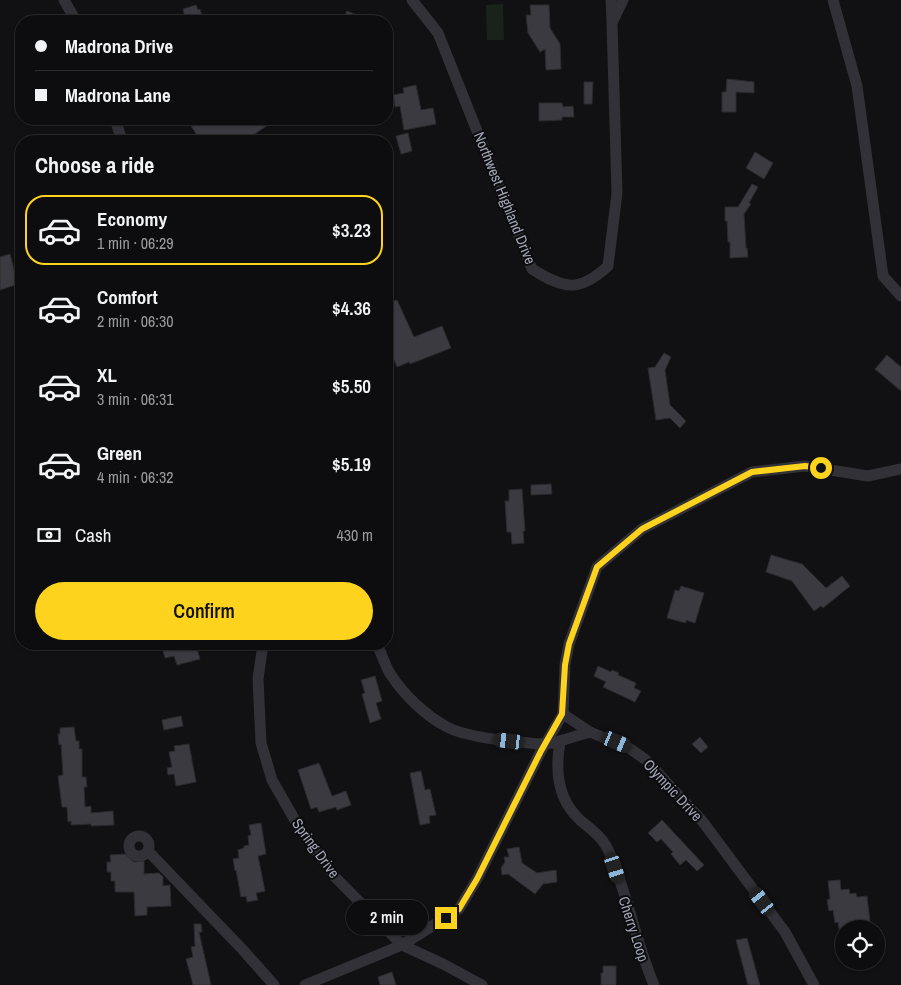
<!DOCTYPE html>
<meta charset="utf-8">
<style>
:root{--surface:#0d0c0e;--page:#1b1a1c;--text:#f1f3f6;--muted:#9a9b9e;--line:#2d2c2e;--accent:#fed31d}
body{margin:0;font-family:"Archivo Narrow",sans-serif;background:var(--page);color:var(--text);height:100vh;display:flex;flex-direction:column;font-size:19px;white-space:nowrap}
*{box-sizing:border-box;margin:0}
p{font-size:16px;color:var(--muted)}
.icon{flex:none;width:28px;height:28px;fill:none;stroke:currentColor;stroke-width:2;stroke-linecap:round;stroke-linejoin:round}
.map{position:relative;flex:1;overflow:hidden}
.sheet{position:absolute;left:15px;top:135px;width:378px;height:515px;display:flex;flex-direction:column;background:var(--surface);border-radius:20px;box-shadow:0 1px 4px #0004,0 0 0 1px var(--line)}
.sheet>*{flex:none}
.banner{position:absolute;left:15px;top:15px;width:378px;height:110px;border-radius:20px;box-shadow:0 1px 4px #0004,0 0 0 1px var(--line);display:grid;align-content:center;height:110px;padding:0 20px;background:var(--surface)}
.controls{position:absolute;left:835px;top:920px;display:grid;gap:10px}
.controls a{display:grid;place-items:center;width:50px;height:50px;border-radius:50%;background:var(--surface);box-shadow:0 1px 4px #0004,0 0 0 1px var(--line);font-size:25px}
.end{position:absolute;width:22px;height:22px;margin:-11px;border:6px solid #fed31d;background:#111;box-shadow:0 0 0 2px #111}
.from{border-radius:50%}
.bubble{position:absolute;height:35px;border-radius:18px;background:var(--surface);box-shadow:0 1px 4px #0004,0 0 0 1px var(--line);font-size:16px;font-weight:600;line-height:35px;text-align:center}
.car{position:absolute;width:15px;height:30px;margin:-15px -8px;border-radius:6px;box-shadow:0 0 4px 1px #0007;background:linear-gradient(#222 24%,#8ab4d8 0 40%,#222 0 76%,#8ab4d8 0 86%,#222 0)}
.banner b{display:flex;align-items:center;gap:18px;height:48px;font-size:19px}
.banner b+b{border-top:1px solid var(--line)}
.banner i{width:12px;height:12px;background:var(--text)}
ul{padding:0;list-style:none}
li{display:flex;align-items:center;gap:15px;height:70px;margin:0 10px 8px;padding:0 10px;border:2px solid transparent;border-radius:20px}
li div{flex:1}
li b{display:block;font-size:19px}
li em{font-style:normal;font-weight:600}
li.on{border-color:var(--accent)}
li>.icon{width:45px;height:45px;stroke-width:1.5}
h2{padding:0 20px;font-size:22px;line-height:60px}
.pay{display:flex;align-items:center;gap:12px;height:55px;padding:0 20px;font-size:19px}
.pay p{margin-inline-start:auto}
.action{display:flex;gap:10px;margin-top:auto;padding:10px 20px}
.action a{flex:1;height:58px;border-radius:30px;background:var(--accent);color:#111;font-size:20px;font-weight:600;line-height:58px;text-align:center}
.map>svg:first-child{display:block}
</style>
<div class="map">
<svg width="901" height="985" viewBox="0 0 901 985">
<rect width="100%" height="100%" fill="#111012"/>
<!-- green -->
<path fill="#1a221c" d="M503 4 504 40H487L486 5Z"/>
<!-- building -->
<g fill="#3a3a40" stroke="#2b2a2e">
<path d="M196 5 198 10 200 9 203 19 197 21H186L183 9Z"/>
<path d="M530 5H549L550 28 560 44 561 69 546 70 545 49 540 52 528 33 526 15H531Z"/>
<path d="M347 11 371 21H343Z"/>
<path d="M727 79 754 82V93L736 92V112H722V92H726Z"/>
<path d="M584 82H593L592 104H584Z"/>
<path d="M416 85 421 110 433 108 436 124 404 130 400 106 395 107 393 95 404 93 403 88Z"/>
<path d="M539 103H562L563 107 573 106 574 117H562V120L539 121Z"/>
<path d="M201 119H246L249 123 256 119H264L268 125 249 138 252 141H201L191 126Z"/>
<path d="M408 133 412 151 401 154 396 136Z"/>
<path d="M755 152 773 163 764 179 746 168Z"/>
<path d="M752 184 758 187 749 203 751 204 744 214 746 248H747L748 257 730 258V242H728L727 221H725V207H738Z"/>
<path d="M10 254 18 284 0 290V257Z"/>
<path d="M397 300 414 337 442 326 451 348 410 364 409 362 397 367 392 355 386 357V304Z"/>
<path d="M664 353 671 357 665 370 670 405 686 421 680 428 670 418 656 420 648 368 655 367Z"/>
<path d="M887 355 901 367V391L875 369Z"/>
<path d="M551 484 552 494 531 495V485Z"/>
<path d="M522 489 525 531H523L524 543 512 544 511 532H507L505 501H509V490Z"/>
<path d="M771 555 802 564 826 588 842 576 850 586 823 608 821 606 814 611 792 581 766 572Z"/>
<path d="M681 586 704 593 695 623 686 620V623L667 618 675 590 679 591Z"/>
<path d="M161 644H180L182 649 196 645 200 659 177 665 174 656 165 658Z"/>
<path d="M598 666 611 672 612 670 619 673 618 675 636 683 634 688 641 691 635 702 603 687 606 682 594 676Z"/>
<path d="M375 676 382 701 376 703 381 719 370 723 362 694 365 693 361 680Z"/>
<path d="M181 716 183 726 164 730 162 720Z"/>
<path d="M74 727 76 741H79V749H82V777H86L87 787H84L85 807 91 806V813L113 811 114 825 91 826V824L71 825V821L68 822 67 807H62L58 776 63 775 61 744 59 745 58 734H60V728Z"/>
<path d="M700 737 708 747 701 753 692 744Z"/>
<path d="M189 744 196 782 176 786 174 774 168 775 167 768 172 767 169 752 175 751 174 746Z"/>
<path d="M319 763 332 796 346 791 351 805 337 810 336 807 319 812 317 807 311 809 298 770Z"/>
<path d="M421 771 425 790 430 789 436 815 429 816 430 823 420 825 410 773Z"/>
<path d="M662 820 704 865 697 871 686 860 680 865 671 854 673 852 661 839 657 842 648 833Z"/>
<path d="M261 823 266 854 258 856 265 891 256 893 258 900 247 902 246 896 241 897 236 870 235 871 233 859 239 858 238 850 244 848V846L249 845 248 836 251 835 249 825Z"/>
<path d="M519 847 522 863 537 873 556 870 557 882 543 884 535 894 508 874 502 875 501 868 505 862 504 857H509L507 849Z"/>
<path d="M125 854 134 862 144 861V874L159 873 163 877V886L170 885 171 906 147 907V915L135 916 134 892H115V881H111V872H107V862H111L110 855Z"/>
<path d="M840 880 841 890 849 889 850 894 856 893 857 897 867 896 870 922 853 924V929H839L838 922 835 923 833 910 829 911 827 900 830 899 828 881Z"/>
<path d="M194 924H201L202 932H199L211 985H193L186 959 193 957 191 947 195 946Z"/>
<path d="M747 938 760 985H748L736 940Z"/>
<path d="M603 966H616V985H601V973H603Z"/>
<path d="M392 972 396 985H380L378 977Z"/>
</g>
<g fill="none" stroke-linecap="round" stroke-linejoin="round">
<!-- minor -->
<g stroke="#313137" stroke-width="11">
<path d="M64 0 76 21"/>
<path d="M412 0 438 33 532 269C564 289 579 293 608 266L617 193 612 23 623 0"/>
<path d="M611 0 612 21"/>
<path d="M833 0 857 86 883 276 901 296"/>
<path d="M115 119 122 141"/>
<path d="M263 644 258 679 261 743 272 780 300 829 335 877 402 945 443 964 482 985"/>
<path d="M377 644C382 654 385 666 391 675 404 695 426 716 447 727 467 738 513 741 537 744"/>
<path d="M590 732 563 714 565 665 569 644 597 567 642 529 752 472 805 466 868 476 901 469"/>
<path d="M560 742C555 770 557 799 580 820 592 830 604 838 610 854 628 896 636 943 654 985"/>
<path d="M553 743 590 732 629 748 646 760 703 822 785 932 814 985"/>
<circle cx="139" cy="846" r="10"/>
<path d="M148 851 243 950 274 985"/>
<path d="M305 985 402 945 459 909 477 879 541 751 563 714"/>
</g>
<!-- minor-bridge -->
<path stroke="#313137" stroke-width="11" d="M537 744 553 743"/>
</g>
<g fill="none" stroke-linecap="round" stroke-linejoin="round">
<!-- route -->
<path stroke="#fed31d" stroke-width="6" d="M446 918 459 909 477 879 541 751 562 714 565 665 569 644 597 567 642 529 752 472 805 466 821 468"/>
</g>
<g text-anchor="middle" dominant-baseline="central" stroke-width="4" stroke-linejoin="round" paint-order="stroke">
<!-- street labels -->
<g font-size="15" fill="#a0a4b4" stroke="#0c0b0d">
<text transform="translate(505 198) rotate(68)">Northwest Highland Drive</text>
<text transform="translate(673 790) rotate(47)">Olympic Drive</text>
<text transform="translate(316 848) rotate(54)">Spring Drive</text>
<text transform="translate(634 929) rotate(72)">Cherry Loop</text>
</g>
</g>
</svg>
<div class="controls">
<a><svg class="icon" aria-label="locate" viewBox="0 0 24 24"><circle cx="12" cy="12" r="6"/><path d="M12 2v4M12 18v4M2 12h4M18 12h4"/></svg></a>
</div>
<i class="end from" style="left:821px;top:468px"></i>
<i class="end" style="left:446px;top:918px"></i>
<div class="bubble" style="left:346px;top:900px;width:82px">2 min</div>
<i class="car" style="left:509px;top:741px;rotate:277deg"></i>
<i class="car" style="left:617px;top:742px;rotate:113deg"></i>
<i class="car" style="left:615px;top:868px;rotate:162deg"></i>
<i class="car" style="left:762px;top:901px;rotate:323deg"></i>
<div class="banner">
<b><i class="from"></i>Madrona Drive</b>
<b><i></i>Madrona Lane</b>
</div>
<section class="sheet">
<h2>Choose a ride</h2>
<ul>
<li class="on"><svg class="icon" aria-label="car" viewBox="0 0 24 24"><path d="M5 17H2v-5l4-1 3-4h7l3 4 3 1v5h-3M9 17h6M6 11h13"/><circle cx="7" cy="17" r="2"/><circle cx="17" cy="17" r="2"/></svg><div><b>Economy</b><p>1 min · 06:29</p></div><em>$3.23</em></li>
<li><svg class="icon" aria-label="car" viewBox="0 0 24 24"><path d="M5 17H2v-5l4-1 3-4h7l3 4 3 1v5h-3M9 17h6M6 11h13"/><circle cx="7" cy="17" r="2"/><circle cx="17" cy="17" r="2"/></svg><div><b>Comfort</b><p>2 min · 06:30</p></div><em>$4.36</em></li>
<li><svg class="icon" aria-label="car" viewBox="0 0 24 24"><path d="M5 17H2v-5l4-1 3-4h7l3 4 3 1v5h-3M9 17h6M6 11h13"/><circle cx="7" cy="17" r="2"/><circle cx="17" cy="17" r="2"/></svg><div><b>XL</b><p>3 min · 06:31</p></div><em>$5.50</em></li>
<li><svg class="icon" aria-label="car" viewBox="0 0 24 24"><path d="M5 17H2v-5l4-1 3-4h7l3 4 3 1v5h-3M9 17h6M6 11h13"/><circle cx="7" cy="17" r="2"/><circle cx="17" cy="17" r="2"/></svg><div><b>Green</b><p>4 min · 06:32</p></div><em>$5.19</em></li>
</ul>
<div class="pay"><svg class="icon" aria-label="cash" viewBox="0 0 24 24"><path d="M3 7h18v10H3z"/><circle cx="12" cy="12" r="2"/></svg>Cash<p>430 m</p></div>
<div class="action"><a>Confirm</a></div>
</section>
</div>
